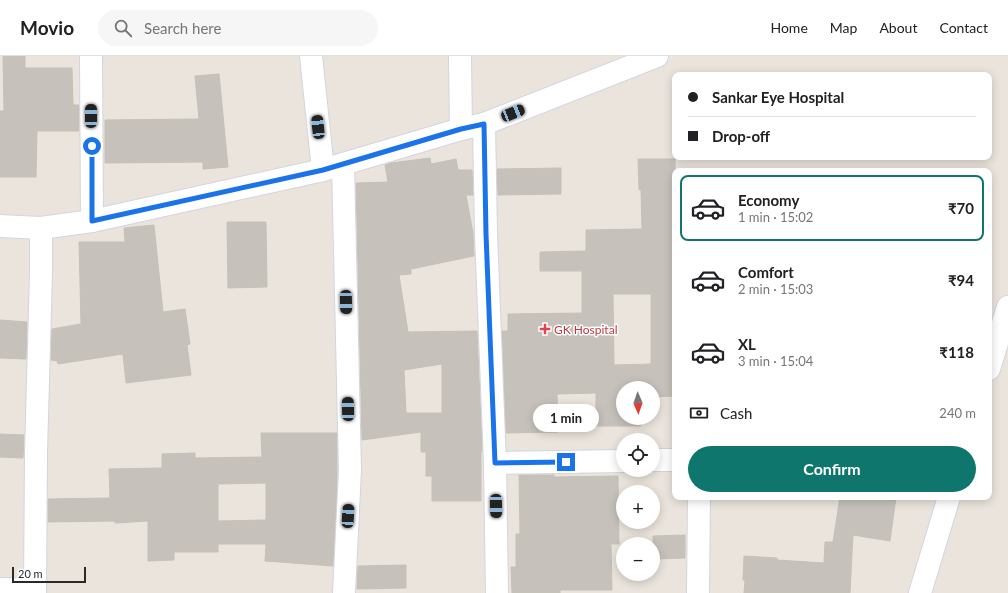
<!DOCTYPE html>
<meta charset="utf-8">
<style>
:root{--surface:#fff;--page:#f6f6f6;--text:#202124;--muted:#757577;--line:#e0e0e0;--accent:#0f766e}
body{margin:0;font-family:Lato,sans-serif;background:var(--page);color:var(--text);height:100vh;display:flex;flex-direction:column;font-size:15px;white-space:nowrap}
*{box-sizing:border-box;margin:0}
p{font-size:13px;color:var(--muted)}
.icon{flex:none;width:22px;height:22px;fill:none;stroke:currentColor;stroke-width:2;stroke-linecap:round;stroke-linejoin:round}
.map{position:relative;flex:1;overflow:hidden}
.sheet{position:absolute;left:672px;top:112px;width:320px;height:332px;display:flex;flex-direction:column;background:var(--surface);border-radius:8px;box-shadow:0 2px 10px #0003}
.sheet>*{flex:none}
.guide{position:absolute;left:672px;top:16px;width:320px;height:88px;border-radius:8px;box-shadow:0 2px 10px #0003;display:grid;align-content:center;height:88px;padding:0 16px;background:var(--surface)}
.needle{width:26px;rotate:178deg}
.controls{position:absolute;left:616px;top:325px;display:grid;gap:8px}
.controls a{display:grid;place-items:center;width:44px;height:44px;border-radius:50%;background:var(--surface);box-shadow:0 2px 10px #0003;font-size:20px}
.scale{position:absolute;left:12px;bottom:10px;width:74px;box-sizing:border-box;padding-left:4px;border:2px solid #292929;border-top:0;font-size:11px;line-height:14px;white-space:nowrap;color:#292929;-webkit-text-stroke:3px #fff;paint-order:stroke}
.end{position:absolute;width:18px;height:18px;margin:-9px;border:5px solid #1a73e8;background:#fff;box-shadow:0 0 0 2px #fff}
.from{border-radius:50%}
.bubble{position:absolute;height:28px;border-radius:14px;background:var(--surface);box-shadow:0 2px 10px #0003;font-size:13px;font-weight:700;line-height:28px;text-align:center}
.car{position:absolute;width:12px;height:24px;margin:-12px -6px;border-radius:5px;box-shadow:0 0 3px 1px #0007;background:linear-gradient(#222 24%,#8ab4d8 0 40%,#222 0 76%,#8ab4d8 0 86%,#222 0)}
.guide b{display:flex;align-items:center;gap:14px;height:38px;font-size:15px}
.guide b+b{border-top:1px solid var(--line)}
.guide i{width:10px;height:10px;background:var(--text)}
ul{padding:7px 0 0;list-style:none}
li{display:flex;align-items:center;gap:12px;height:66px;margin:0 8px 6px;padding:0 8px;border:2px solid transparent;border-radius:8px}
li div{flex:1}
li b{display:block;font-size:15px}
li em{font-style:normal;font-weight:700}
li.selected{border-color:var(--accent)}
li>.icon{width:36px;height:36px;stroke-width:1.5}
.pay{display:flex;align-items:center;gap:10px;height:44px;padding:0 16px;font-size:15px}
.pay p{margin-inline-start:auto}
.button{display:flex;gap:8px;margin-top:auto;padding:8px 16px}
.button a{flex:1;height:46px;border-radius:24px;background:var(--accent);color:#fff;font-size:16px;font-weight:700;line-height:46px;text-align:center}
header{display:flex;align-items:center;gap:24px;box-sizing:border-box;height:56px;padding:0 20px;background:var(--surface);border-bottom:1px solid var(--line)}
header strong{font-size:19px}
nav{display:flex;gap:22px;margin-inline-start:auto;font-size:14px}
.search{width:280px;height:36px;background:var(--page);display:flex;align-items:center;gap:10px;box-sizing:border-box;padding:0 14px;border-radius:22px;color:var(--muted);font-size:15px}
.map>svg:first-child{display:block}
</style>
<header>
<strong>Movio</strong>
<div class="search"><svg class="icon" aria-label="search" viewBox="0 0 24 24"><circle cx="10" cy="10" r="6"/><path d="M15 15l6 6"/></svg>Search here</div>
<nav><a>Home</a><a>Map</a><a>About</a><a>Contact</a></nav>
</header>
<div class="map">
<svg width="1008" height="537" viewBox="0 0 1008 537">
<rect width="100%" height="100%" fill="#eae4dc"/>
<!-- building -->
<g fill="#c6c2bb" stroke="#c6c0b6" fill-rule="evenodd">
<path d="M3 0H25V12H72L73 49H79V75H37L36 121H0V55H4Z"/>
<path d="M219 18 228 111 203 113V106L105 107V64L199 63 195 20Z"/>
<path d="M430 102 431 108 456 103 458 114H472L473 139H466L473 177 474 200 411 213V218L399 219 408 276 477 275 482 389V395H481V445H432V420H426V396H421V376L362 384 356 127 388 126 385 109 391 107ZM442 308V357H406L404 314Z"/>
<path d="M638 103H675V340L653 341V332H623V362H641V370H596V337L557 338 558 376 506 377 502 275H508V258L582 257V215H540V196L586 195V174L642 173 641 134H639ZM613 238H651V308L614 309Z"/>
<path d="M561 112V138L498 139 497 113Z"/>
<path d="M227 166H266L267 231 228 232Z"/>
<path d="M154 169 163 256 185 253 190 288 187 289 191 319 126 327 123 298 58 308 57 305 51 304 52 273 81 268 79 186H125L124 172Z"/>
<path d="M0 264 27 266 26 303 0 302Z"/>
<path d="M261 377H337V434L333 510 265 505 266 488H218V496H174V504L148 505V465L115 467V465L48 466V443L110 442 109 413 162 412V398L195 397V402L262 401ZM266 427V464L218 465V428Z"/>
<path d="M0 378 24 379 23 402 0 401Z"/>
<path d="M519 419H554V421L618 420 619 488H611L612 534H560V537H512L511 511H516V478H520Z"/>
<path d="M840 441H896L890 485 853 479 850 537H744L745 524H743L744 500 777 502V504L824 507 825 486H833Z"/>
<path d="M685 479V502L653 503V480Z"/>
<path d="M406 509V532L357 533 358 510Z"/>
</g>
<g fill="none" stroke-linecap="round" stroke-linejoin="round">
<!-- street casing -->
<g stroke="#d2d5e1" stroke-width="24">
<g id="street">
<path d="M91 0 92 165"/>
<path d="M311 0 323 114"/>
<path d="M460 0 461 73"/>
<path d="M484 68 486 178 495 407 497 537"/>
<path d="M343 108 350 414 344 537"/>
<path d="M653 404H675"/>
<path d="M495 407 623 405"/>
<path d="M0 533 35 534"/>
<path d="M35 537 36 397 41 217V172"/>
<path d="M698 537 699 441"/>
</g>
</g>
<!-- secondary casing -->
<g stroke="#d2d5e1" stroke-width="24">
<g id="secondary">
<path d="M0 170 41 172 92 165 323 114 461 73 484 68 657 0"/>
<path d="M989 313 1008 251"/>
<path d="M920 537 949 441"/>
</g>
</g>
<!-- street -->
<use href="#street" stroke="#fff" stroke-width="22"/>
<!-- secondary -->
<use href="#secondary" stroke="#fff" stroke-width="22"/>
</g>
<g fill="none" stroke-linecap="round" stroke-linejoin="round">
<!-- route -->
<path stroke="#1a73e8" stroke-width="5" d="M92 90V165L323 114 461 73 484 68 486 178 495 407 566 406"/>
</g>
<!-- markers -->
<path fill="#e0444e" stroke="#fff" stroke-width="1.5" d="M543 267h4v4h4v4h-4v4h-4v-4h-4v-4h4z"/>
<g text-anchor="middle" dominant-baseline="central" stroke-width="3" stroke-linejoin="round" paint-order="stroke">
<!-- health labels -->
<g font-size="12" fill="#be3a42" stroke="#fff" text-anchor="start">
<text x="554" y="273">GK Hospital</text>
</g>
</g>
</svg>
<div class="controls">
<a><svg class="needle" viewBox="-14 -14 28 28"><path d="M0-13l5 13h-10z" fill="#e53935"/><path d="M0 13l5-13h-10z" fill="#757577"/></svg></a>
<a><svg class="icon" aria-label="locate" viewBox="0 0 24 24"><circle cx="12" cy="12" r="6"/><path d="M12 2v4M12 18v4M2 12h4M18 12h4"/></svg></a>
<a>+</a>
<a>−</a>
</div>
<div class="scale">20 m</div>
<i class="end from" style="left:92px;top:90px"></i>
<i class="end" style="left:566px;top:406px"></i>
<div class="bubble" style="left:533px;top:348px;width:66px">1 min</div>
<i class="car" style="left:513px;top:57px;rotate:68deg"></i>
<i class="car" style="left:91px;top:60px;rotate:0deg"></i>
<i class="car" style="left:318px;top:71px;rotate:354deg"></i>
<i class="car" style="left:346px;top:246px;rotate:179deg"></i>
<i class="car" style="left:348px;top:353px;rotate:359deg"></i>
<i class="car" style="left:496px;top:450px;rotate:179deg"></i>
<i class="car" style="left:348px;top:460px;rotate:3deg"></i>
<div class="guide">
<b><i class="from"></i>Sankar Eye Hospital</b>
<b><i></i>Drop-off</b>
</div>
<section class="sheet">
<ul>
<li class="selected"><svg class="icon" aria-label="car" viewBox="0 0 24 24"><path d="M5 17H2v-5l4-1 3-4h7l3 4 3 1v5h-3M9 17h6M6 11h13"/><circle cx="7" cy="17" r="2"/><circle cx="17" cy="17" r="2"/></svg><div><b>Economy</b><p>1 min · 15:02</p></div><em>₹70</em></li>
<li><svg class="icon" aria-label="car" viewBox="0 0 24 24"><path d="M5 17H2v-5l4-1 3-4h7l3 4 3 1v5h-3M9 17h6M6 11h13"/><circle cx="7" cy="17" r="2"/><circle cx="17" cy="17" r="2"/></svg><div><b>Comfort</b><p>2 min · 15:03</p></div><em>₹94</em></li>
<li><svg class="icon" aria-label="car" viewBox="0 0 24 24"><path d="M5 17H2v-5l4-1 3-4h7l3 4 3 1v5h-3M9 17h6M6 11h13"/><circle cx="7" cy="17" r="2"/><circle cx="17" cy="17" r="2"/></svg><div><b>XL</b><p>3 min · 15:04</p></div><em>₹118</em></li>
</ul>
<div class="pay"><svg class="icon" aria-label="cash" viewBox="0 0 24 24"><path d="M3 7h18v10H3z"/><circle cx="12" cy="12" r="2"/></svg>Cash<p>240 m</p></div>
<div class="button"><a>Confirm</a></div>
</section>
</div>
